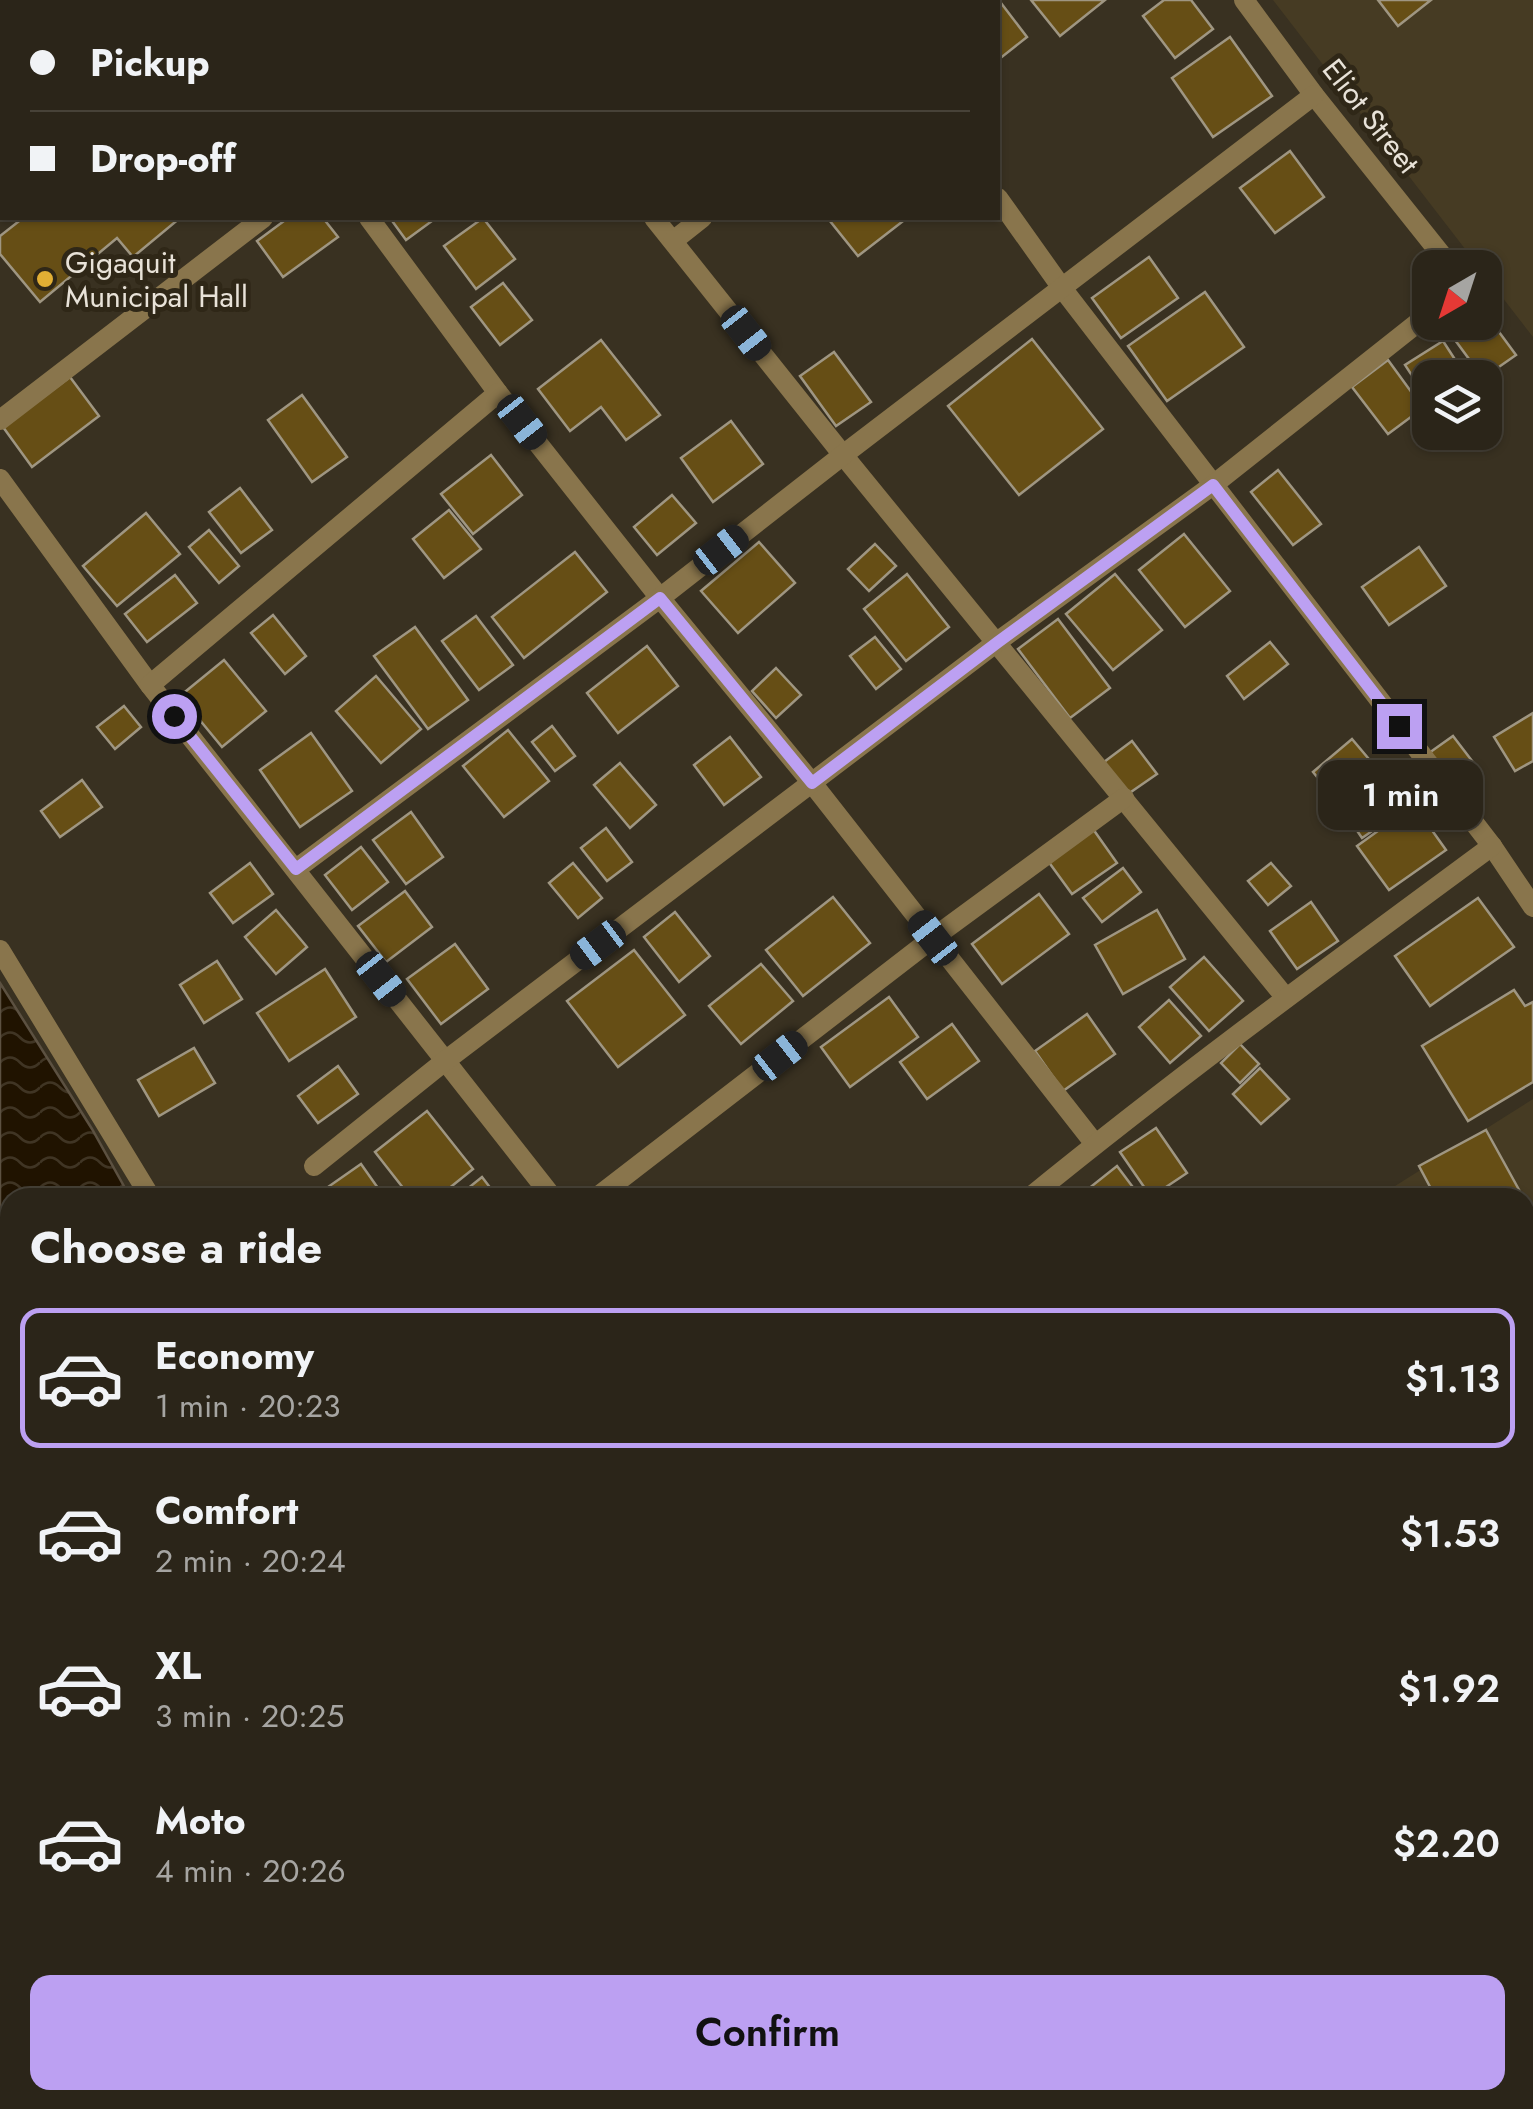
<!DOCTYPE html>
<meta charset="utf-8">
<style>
:root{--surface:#2b2519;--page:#373126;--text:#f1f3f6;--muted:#a6a5a2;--line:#474238;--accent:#bca0f2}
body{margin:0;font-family:Jost,sans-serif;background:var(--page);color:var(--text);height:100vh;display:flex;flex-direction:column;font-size:38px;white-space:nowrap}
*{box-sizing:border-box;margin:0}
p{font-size:32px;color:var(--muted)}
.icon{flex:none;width:55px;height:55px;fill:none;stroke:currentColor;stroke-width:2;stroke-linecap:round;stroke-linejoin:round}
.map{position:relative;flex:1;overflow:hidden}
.panel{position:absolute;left:0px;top:1188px;width:1535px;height:922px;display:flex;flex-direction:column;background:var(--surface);border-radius:30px 30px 0 0;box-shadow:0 2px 8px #0004,0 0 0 2px var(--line)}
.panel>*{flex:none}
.hud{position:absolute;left:0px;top:0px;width:1000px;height:220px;box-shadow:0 2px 8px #0004,0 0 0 2px var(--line);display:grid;align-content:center;height:220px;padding:0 30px;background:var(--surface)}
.needle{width:65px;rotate:219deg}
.controls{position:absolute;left:1412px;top:250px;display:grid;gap:20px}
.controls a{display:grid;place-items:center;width:90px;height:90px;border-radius:20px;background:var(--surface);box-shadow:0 2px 8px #0004,0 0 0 2px var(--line);font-size:50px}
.end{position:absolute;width:45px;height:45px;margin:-22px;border:12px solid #bca0f2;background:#111;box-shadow:0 0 0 5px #111}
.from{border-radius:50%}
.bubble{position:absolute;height:70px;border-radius:20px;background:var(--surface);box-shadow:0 2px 8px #0004,0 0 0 2px var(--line);font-size:32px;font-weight:600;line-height:70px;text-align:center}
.car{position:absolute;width:30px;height:60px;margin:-30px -15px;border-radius:12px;box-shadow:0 0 8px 2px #0007;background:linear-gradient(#222 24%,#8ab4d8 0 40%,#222 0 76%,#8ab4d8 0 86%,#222 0)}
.hud b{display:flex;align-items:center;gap:35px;height:95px;font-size:38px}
.hud b+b{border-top:2px solid var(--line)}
.hud i{width:25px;height:25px;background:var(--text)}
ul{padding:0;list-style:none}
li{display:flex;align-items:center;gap:30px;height:140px;margin:0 20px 15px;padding:0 10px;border:5px solid transparent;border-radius:20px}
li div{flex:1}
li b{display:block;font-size:38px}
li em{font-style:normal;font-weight:600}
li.current{border-color:var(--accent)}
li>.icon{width:90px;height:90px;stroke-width:1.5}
h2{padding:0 30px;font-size:45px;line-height:120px}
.action{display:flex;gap:20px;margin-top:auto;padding:20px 30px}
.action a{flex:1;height:115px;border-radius:20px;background:var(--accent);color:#111;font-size:40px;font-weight:600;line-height:115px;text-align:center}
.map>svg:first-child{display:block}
</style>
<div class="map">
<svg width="1533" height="2109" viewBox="0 0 1533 2109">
<defs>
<pattern id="wetland-marsh" width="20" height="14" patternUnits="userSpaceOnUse" patternTransform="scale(2.5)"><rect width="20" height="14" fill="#5d4e31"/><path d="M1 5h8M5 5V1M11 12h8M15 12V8" fill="none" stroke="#74674e"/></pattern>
<pattern id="water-waves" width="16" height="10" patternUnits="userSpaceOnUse" patternTransform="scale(2.5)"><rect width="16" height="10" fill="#201300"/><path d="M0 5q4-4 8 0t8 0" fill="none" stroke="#403524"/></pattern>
</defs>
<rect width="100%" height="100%" fill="#393121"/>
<!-- built -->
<g fill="#463b23">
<path d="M1273 0H1533V337L1485 275V268L1479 267Z"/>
<path d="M1533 1099V1680L1525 1686V1198H1376Z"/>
</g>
<!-- wetland -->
<path fill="url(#wetland-marsh)" d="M0 1625 10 1634V2100H306L310 2109H4L0 2101Z"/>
<!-- water -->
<g fill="url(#water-waves)" stroke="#5c5141" stroke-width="2.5">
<path d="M0 983 92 1129 130 1197 10 1198V1634L0 1625Z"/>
<path d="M306 2100H677L680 2109H310Z"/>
</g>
<!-- building -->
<g fill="#664e15" stroke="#9f9682" stroke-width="2.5">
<path d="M264 0H451L448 2H261Z"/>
<path d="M1031 0H1105L1060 36Z"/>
<path d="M1164 0H1191L1213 29 1175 58 1143 16Z"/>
<path d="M1378 0H1431L1398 26Z"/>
<path d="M1001 3 1027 37 998 60V5Z"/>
<path d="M1230 37 1272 96 1213 137 1172 78Z"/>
<path d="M1290 151 1324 197 1275 233 1240 188Z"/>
<path d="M23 218H180L133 257 117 238 40 302 0 254V236Z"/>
<path d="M288 218H323L338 237 283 277 257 241Z"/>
<path d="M390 218H436L406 240Z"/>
<path d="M483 218 515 259 476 289 444 246Z"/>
<path d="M835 218H907L858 256 830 221Z"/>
<path d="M1149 257 1178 298 1121 338 1092 298Z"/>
<path d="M503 283 532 320 500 345 471 307Z"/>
<path d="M1205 292 1244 347 1167 401 1128 346Z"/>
<path d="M1485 313 1516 355 1483 378 1444 325 1447 322H1485Z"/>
<path d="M1032 339 1103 429 1019 495 948 406Z"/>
<path d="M601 340 660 415 626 440 601 407 570 431 538 389Z"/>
<path d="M1443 341 1467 378H1430V403L1405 365Z"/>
<path d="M834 352 871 402 836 426 800 376Z"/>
<path d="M1388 360 1423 408 1388 434 1352 387Z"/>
<path d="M70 377 99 416 32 467 3 427Z"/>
<path d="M302 395 347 457 312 482 268 420Z"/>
<path d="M731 421 763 464 713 502 681 458Z"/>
<path d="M491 455 522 495 473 534 441 494Z"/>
<path d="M1278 470 1321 524 1293 545 1251 492Z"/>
<path d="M240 488 272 530 241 553 209 512Z"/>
<path d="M672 495 696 523 657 555 634 527Z"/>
<path d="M449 510 481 549 444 578 413 539Z"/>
<path d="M146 513 180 554 117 606 83 566Z"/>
<path d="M209 530 239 566 219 583 189 547Z"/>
<path d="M1184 534 1230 591 1185 627 1139 570Z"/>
<path d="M759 542 795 583 738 633 701 591Z"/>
<path d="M875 544 896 566 869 591 848 569Z"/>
<path d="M1419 547 1446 586 1389 625 1362 587Z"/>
<path d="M575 552 607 592 524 658 492 617Z"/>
<path d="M907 574 949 627 906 661 864 609Z"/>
<path d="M1115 574 1162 630 1113 670 1066 614Z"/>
<path d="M175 575 197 603 147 642 125 614Z"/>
<path d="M273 615 306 656 285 674 251 633Z"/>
<path d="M476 616 513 665 479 690 442 641Z"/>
<path d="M1058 619 1110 688 1070 718 1018 649Z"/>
<path d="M415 627 468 700 428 729 374 656Z"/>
<path d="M875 637 901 669 876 689 850 656Z"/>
<path d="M1270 642 1288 664 1244 699 1227 676Z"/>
<path d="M647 646 678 686 618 733 587 693Z"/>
<path d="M224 660 266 711 222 747 180 696Z"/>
<path d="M776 668 801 695 776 718 752 691Z"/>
<path d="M376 676 421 729 381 763 336 711Z"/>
<path d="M124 706 141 727 115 749 97 727Z"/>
<path d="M1533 713V761L1515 771 1494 737Z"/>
<path d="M552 726 575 756 555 771 532 742Z"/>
<path d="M508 730 549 781 504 817 463 766Z"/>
<path d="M311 733 352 791 300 827 260 770Z"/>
<path d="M1453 736 1479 770 1455 788 1429 753Z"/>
<path d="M730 737 761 777 724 805 694 765Z"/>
<path d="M1352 739 1379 771 1339 804 1313 772Z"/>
<path d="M1132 741 1157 774 1128 794 1104 762Z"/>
<path d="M620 763 656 805 630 828 594 785Z"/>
<path d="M1389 768 1414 802 1362 838 1339 804Z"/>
<path d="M82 780 102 807 60 837 41 811Z"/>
<path d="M1414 805 1446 850 1389 890 1357 846Z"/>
<path d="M411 812 443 857 406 884 373 840Z"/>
<path d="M606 828 632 862 607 881 581 848Z"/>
<path d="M1093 829 1117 863 1072 894 1048 861Z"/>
<path d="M361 847 388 882 352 910 325 875Z"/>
<path d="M250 863 273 894 233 923 210 893Z"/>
<path d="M573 863 602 898 578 918 549 883Z"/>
<path d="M1271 863 1291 886 1268 905 1248 881Z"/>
<path d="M1123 868 1141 892 1102 922 1083 898Z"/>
<path d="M405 891 432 927 386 962 358 926Z"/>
<path d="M1039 894 1069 934 1002 984 972 944Z"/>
<path d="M833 897 870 943 803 996 766 950Z"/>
<path d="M1478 898 1514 947 1430 1006 1395 956Z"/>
<path d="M1311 902 1338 941 1297 969 1270 931Z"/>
<path d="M276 910 307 947 276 974 245 937Z"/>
<path d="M1157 910 1185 959 1123 994 1095 945Z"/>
<path d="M675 912 710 956 679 982 644 937Z"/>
<path d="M455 944 488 989 441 1024 407 979Z"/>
<path d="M634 950 685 1015 618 1067 567 1001Z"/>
<path d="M1204 957 1243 1001 1209 1031 1170 987Z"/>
<path d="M217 961 242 999 204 1023 180 985Z"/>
<path d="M761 964 793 1001 741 1044 709 1006Z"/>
<path d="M325 969 356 1017 289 1061 257 1013Z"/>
<path d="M1514 990 1525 1006 1533 1002V1082L1468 1121 1422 1046Z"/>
<path d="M889 997 918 1037 850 1087 821 1047Z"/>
<path d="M1169 1000 1201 1036 1170 1063 1139 1027Z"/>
<path d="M1087 1014 1115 1054 1063 1091 1035 1051Z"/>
<path d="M952 1024 979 1061 927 1099 900 1062Z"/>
<path d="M1240 1044 1259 1064 1240 1083 1221 1063Z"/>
<path d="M194 1048 215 1083 159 1116 138 1080Z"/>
<path d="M338 1066 358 1094 318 1123 298 1096Z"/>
<path d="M1260 1068 1289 1099 1261 1124 1233 1094Z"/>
<path d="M427 1111 473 1169 437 1198H411L375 1152Z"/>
<path d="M1156 1128 1187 1173 1151 1197 1120 1152Z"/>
<path d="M1486 1130 1523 1197 1436 1198 1419 1166Z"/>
<path d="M361 1164 385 1198H321L318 1194Z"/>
<path d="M1117 1166 1141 1198H1078V1197Z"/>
<path d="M482 1177 498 1198H456Z"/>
<path d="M1533 1256V1360L1525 1345V1260Z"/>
<path d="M1525 1599 1533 1610V1655L1525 1661Z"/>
<path d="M1533 1727V1905L1525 1908V1730Z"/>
<path d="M1533 1975V2036L1525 2038V1977Z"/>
<path d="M1200 2100H1278L1281 2107 1275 2109H1204Z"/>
</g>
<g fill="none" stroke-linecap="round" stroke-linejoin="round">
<!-- lane -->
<g stroke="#89754c" stroke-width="18">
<path d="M1525 1236 1533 1231"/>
<path d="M1525 1358 1533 1373"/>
</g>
<!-- street -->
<g stroke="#89754c" stroke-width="20">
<path d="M190 0 192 2"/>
<path d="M858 0 859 2"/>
<path d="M1244 0 1314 95 1452 268"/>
<path d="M516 2 519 0"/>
<path d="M964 2 967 0"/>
<path d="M998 198 1062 288 1492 846 1533 907"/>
<path d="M369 218 498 393 660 598 812 783 1095 1144"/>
<path d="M654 218 843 455 1286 998"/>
<path d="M673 241 702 218"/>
<path d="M0 420 263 218"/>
<path d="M0 479 150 685 553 1198"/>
<path d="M150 685 498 393"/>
<path d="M296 869 660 598 843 455 1314 95"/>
<path d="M0 950 151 1198"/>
<path d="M314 1166 445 1061 997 642 1213 485 1430 313"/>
<path d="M596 1198 933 938 1124 798"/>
<path d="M1029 1198C1180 1075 1336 961 1492 846"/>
<path d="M1525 1944 1533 1941"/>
<path d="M710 2100 714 2109"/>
<path d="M1140 2109 1154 2100"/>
</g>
<!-- secondary -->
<g stroke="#ba9a56" stroke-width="20">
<path d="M69 2 72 0"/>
<path d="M0 63 2 61"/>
</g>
</g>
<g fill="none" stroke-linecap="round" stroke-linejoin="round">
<!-- route -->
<path stroke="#bca0f2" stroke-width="12" d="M174 716 296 869 660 598 812 783 998 642 1213 485 1399 726"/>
</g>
<!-- markers -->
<circle fill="#e2af34" stroke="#2f2717" stroke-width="4" cx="45" cy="279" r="10"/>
<g text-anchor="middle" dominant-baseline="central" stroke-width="10" stroke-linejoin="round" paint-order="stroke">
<!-- street labels -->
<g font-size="30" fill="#e8e2d8" stroke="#2f2717">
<text transform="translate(1371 116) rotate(52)">Eliot Street</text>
</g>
<!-- poi labels -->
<g font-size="30" fill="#e8e2d8" stroke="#2f2717" text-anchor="start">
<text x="65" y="262">Gigaquit<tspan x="65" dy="34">Municipal Hall</tspan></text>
</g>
</g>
</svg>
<div class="controls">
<a><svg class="needle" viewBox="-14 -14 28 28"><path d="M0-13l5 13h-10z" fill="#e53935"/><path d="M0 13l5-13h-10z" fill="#a6a5a2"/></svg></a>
<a><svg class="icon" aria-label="layers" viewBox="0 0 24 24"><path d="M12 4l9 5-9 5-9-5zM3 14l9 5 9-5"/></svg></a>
</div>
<i class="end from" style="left:174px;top:716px"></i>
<i class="end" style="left:1399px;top:726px"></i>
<div class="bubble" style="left:1318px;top:760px;width:165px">1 min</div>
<i class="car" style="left:746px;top:333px;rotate:142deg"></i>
<i class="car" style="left:522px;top:422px;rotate:142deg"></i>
<i class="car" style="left:721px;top:550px;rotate:52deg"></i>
<i class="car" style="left:933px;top:938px;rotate:322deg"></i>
<i class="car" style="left:598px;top:945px;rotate:233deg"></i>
<i class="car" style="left:381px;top:979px;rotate:142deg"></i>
<i class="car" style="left:780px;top:1056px;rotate:52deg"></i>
<div class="hud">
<b><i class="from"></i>Pickup</b>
<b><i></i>Drop-off</b>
</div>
<section class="panel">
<h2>Choose a ride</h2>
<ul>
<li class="current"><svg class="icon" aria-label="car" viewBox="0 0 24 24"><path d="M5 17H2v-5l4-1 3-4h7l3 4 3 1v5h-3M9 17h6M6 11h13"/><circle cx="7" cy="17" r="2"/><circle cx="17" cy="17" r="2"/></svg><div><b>Economy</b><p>1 min · 20:23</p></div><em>$1.13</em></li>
<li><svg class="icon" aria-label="car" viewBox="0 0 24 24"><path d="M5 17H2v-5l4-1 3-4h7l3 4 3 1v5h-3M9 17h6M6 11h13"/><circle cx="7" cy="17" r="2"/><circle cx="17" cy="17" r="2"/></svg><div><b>Comfort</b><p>2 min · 20:24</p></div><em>$1.53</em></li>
<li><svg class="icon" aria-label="car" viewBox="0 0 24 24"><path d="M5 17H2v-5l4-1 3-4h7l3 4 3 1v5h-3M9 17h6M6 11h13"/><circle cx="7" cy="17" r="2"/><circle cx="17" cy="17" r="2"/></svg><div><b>XL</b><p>3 min · 20:25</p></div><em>$1.92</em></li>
<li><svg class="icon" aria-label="car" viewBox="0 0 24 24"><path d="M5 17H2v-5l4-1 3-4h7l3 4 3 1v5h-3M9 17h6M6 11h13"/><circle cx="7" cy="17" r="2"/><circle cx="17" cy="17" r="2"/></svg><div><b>Moto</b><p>4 min · 20:26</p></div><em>$2.20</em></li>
</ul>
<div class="action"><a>Confirm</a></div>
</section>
</div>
